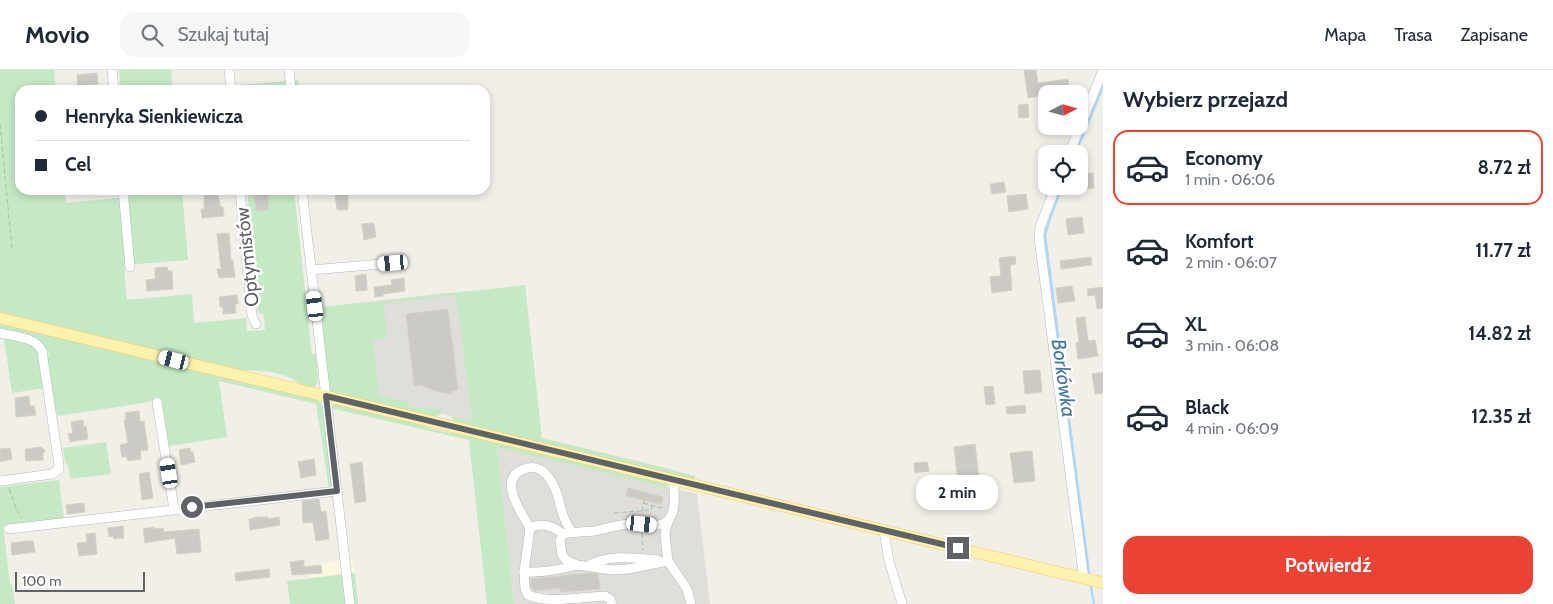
<!DOCTYPE html>
<html lang="pl">
<meta charset="utf-8">
<style>
:root{--surface:#fff;--page:#f6f6f7;--text:#1f2937;--muted:#747a83;--line:#e0e1e3;--accent:#ea4335}
body{margin:0;font-family:Cabin,sans-serif;background:var(--page);color:var(--text);height:100vh;display:flex;flex-direction:column;font-size:19px;white-space:nowrap}
*{box-sizing:border-box;margin:0}
p{font-size:16px;color:var(--muted)}
.icon{flex:none;width:28px;height:28px;fill:none;stroke:currentColor;stroke-width:2;stroke-linecap:round;stroke-linejoin:round}
.map{position:relative;flex:1;overflow:hidden}
.side{display:flex;flex-direction:column;background:var(--surface);width:450px}
.side>*{flex:none}
.hud{position:absolute;left:15px;top:15px;width:475px;height:110px;border-radius:15px;box-shadow:0 2px 8px #0003;display:grid;align-content:center;height:110px;padding:0 20px;background:var(--surface)}
.needle{width:32px;rotate:84deg}
.controls{position:absolute;left:1038px;top:15px;display:grid;gap:10px}
.controls a{display:grid;place-items:center;width:50px;height:50px;border-radius:10px;background:var(--surface);box-shadow:0 2px 8px #0003;font-size:25px}
.scale{position:absolute;left:15px;bottom:12px;width:130px;box-sizing:border-box;padding-left:5px;border:2px solid #5f6368;border-top:0;font-size:14px;line-height:18px;white-space:nowrap;color:#5f6368;-webkit-text-stroke:4px #fff;paint-order:stroke}
.end{position:absolute;width:22px;height:22px;margin:-11px;border:6px solid #5f6368;background:#fff;box-shadow:0 0 0 2px #fff}
.from{border-radius:50%}
.bubble{position:absolute;height:35px;border-radius:15px;background:var(--surface);box-shadow:0 2px 8px #0003;font-size:16px;font-weight:700;line-height:35px;text-align:center}
.car{position:absolute;width:15px;height:30px;margin:-15px -8px;border-radius:6px;box-shadow:0 0 4px 1px #0007;background:linear-gradient(#fff 24%,#345 0 40%,#fff 0 76%,#345 0 86%,#fff 0)}
.hud b{display:flex;align-items:center;gap:18px;height:48px;font-size:19px}
.hud b+b{border-top:1px solid var(--line)}
.hud i{width:12px;height:12px;background:var(--text)}
ul{padding:0;list-style:none}
li{display:flex;align-items:center;gap:15px;height:75px;margin:0 10px 8px;padding:0 10px;border:2px solid transparent;border-radius:15px}
li div{flex:1}
li b{display:block;font-size:19px}
li em{font-style:normal;font-weight:700}
li.active{border-color:var(--accent)}
li>.icon{width:45px;height:45px;stroke-width:1.5}
h2{padding:0 20px;font-size:22px;line-height:60px}
.cta{display:flex;gap:10px;margin-top:auto;padding:10px 20px}
.cta a{flex:1;height:58px;border-radius:15px;background:var(--accent);color:#fff;font-size:20px;font-weight:700;line-height:58px;text-align:center}
header{display:flex;align-items:center;gap:30px;box-sizing:border-box;height:70px;padding:0 25px;background:var(--surface);border-bottom:1px solid var(--line)}
header strong{font-size:24px}
nav{display:flex;gap:28px;margin-inline-start:auto;font-size:18px}
.search{width:350px;height:45px;background:var(--page);display:flex;align-items:center;gap:12px;box-sizing:border-box;padding:0 18px;border-radius:15px;color:var(--muted);font-size:19px}
main{display:flex;flex:1;min-height:0}
.map>svg:first-child{display:block}
</style>
<header>
<strong>Movio</strong>
<div class="search"><svg class="icon" aria-label="search" viewBox="0 0 24 24"><circle cx="10" cy="10" r="6"/><path d="M15 15l6 6"/></svg>Szukaj tutaj</div>
<nav><a>Mapa</a><a>Trasa</a><a>Zapisane</a></nav>
</header>
<main>
<div class="map">
<svg width="1103" height="534" viewBox="0 0 1103 534">
<rect width="100%" height="100%" fill="#f1efe8"/>
<!-- commercial -->
<path fill="#fef7e0" d="M353 489 355 503 310 508 308 496Z"/>
<!-- industrial -->
<g fill="#e0deda">
<path d="M456 222 472 351 332 317 323 237Z"/>
<path d="M497 377 697 424 710 534H514Z"/>
</g>
<!-- green -->
<g fill="#c5e8c5">
<path d="M0 0H54L56 20H20V120H64L66 133 130 127V120H182L188 190 124 195 127 230 192 224 194 253 246 248 247 261 265 260 264 245 258 242 247 120H294L312 284H316L318 313 314 318C303 318 296 310 286 306 270 300 252 301 235 300L0 244Z"/>
<path d="M119 0H171L173 20H121Z"/>
<path d="M298 10 299 20H238V15Z"/>
<path d="M525 215 542 368 658 396 695 406V411L460 354 454 351 451 346 452 344 455 347 472 351 456 225 384 234 387 268 373 270 379 325 409 332V336L424 339 425 336 441 340 442 343 436 347 334 324 330 321 318 230 320 227 322 226 323 237Z"/>
<path d="M0 252 315 328 320 332 323 338 332 415 329 418 316 334 219 311 227 367 169 376 162 330 58 346 54 334 46 289 49 286 48 281 0 261Z"/>
<path d="M0 265 34 276 40 283 46 318 12 323 4 269 0 268Z"/>
<path d="M335 333C354 338 374 341 393 346 420 354 436 363 465 364L665 412 667 414V418L497 377 514 534H487L469 370 330 338Z"/>
<path d="M106 372 111 404 70 409 68 394 65 392 63 378Z"/>
<path d="M59 410 64 449 3 456 10 514H12L15 534H0V417Z"/>
<path d="M355 503 358 534H290L287 511Z"/>
</g>
<g fill="none" stroke-linecap="round" stroke-linejoin="round">
<!-- stream -->
<g stroke="#aadaff" stroke-width="2.5">
<path d="M1075 84 1103 17"/>
<path d="M1062 116 1049 151 1045 165 1089 503"/>
<path d="M1091 517 1094 534"/>
</g>
</g>
<!-- building -->
<g fill="#cccac5" stroke="#d6d1c6">
<path d="M1024 0H1036L1038 13 1068 9 1069 17 1062 18 1063 23 1053 24V19L1039 21 1040 26 1028 28Z"/>
<path d="M97 3 98 14 90 15V20H78L77 5Z"/>
<path d="M1028 34 1029 47 1019 48 1018 35Z"/>
<path d="M1093 103 1094 118 1079 120V104Z"/>
<path d="M1004 112 1006 122 992 124 990 114Z"/>
<path d="M268 123 269 140 256 141 254 124Z"/>
<path d="M335 123H348V140H337Z"/>
<path d="M1026 124 1028 139 1009 142 1007 126Z"/>
<path d="M218 125 220 135 221 137H223L224 146 202 148 201 139H204V126Z"/>
<path d="M1082 147 1084 163 1068 165 1066 149Z"/>
<path d="M374 153 376 167 364 170 362 154Z"/>
<path d="M229 163 231 190H233L235 207 219 208 217 199H221L217 164Z"/>
<path d="M1015 186 1016 194 1010 195 1012 220 992 223 990 207 1001 206 999 188Z"/>
<path d="M1091 187 1092 195 1061 199 1060 191Z"/>
<path d="M167 197 168 201H172L173 219 147 221 146 210 155 209V198Z"/>
<path d="M366 204 367 220 356 221 355 206Z"/>
<path d="M404 208 405 221 383 224V226L375 227 374 217 392 215 391 210Z"/>
<path d="M1072 216 1075 231 1058 233 1056 218Z"/>
<path d="M1103 217V238L1097 239 1095 225 1088 226 1087 219Z"/>
<path d="M237 225 238 234H235L236 243 223 244V237H220L219 227Z"/>
<path d="M448 239 458 320 451 321 452 324 435 321 420 315 414 316 406 244Z"/>
<path d="M1085 247 1088 271 1095 270 1098 286 1078 289 1076 273 1079 272 1076 248Z"/>
<path d="M1040 300 1042 322 1025 324 1023 301Z"/>
<path d="M1103 302V323L1095 324 1092 304Z"/>
<path d="M993 316 995 334 986 335 984 317Z"/>
<path d="M29 326 30 336H34L36 345 16 347 15 328Z"/>
<path d="M1025 335 1026 343 1007 344 1006 337Z"/>
<path d="M139 341 140 352 144 351 148 380 140 381 141 389 128 391 127 387H122L120 375 128 373 124 350H126L125 343Z"/>
<path d="M83 350 84 357 86 356 88 369 70 372 68 364 73 363 71 352Z"/>
<path d="M975 374 981 427 960 429 954 377Z"/>
<path d="M41 377 45 380 43 383V390L26 391 25 379Z"/>
<path d="M10 378 12 389 0 392V379Z"/>
<path d="M190 378 191 382H193L195 392 181 395 179 380Z"/>
<path d="M1032 381 1035 411 1014 413 1010 383Z"/>
<path d="M314 389 316 405 301 408 298 392Z"/>
<path d="M362 392 366 431 355 433 350 394Z"/>
<path d="M927 392 929 401 915 403 914 393Z"/>
<path d="M149 402 153 428 142 430 139 404Z"/>
<path d="M628 418 663 427 661 434 626 426Z"/>
<path d="M319 429 321 442 326 441 329 469 316 471 313 452 303 453 302 431Z"/>
<path d="M84 433 85 442 67 444 66 435Z"/>
<path d="M259 447H268V449L279 447 280 455 250 460 249 449Z"/>
<path d="M123 456 124 468 114 469 113 466 109 467 108 458Z"/>
<path d="M154 457 155 459 163 458 164 462 199 459 201 482 177 484 175 468 145 473 143 459Z"/>
<path d="M95 463 97 484 79 486 77 473 87 472 86 464Z"/>
<path d="M28 471H33L35 482 12 485 11 473Z"/>
<path d="M304 490V497L321 495 322 503 292 505 290 492Z"/>
<path d="M269 499 270 507 236 511 235 503Z"/>
<path d="M592 503 598 504 600 519 560 522V518L535 521 531 517V509Z"/>
</g>
<g fill="none" stroke-linecap="round" stroke-linejoin="round">
<!-- minor casing -->
<g stroke="#b5b8bc" stroke-width="10">
<g id="minor">
<path d="M112 0 114 20"/>
<path d="M229 0 231 20"/>
<path d="M289 0 291 20"/>
<path d="M1069 84 1103 0"/>
<path d="M1056 116 1040 157 1039 168 1084 509"/>
<path d="M123 120 130 197"/>
<path d="M240 120 252 246 256 254"/>
<path d="M302 120 350 534"/>
<path d="M311 200 393 193"/>
<path d="M0 263C13 266 36 267 42 281L59 395V399L52 404 0 411"/>
<path d="M157 332 174 439"/>
<path d="M669 450 666 458 665 466 668 491 687 519 691 534"/>
<path d="M530 458C522 443 496 409 524 399 532 396 538 397 545 403 563 422 556 441 572 462"/>
<path d="M9 459 337 421"/>
<path d="M884 461 889 491 902 534"/>
<path d="M563 464C553 456 541 452 530 458L524 502 525 519 528 525C549 534 582 527 605 526L610 529 612 534"/>
<path d="M668 491 628 499 612 500 577 495 567 491 562 485 560 470 563 464C574 462 584 462 594 461 610 458 625 452 641 453 650 454 660 458 667 451 678 441 673 423 674 410"/>
<path d="M588 496C607 484 636 488 658 490"/>
<path d="M524 502C543 503 559 500 577 495"/>
</g>
</g>
<!-- major casing -->
<g stroke="#f2c960" stroke-width="12">
<path id="major" d="M0 248 1103 513"/>
</g>
<!-- path -->
<g stroke="#9cc7a9" stroke-width="1" stroke-dasharray="5 2.5" stroke-linecap="butt">
<path d="M0 54 12 179"/>
<path d="M9 419 18 443 22 448"/>
<path d="M643 433 665 439"/>
<path d="M642 442 644 430"/>
<path d="M614 443 651 440 653 432"/>
<path d="M642 463 643 480"/>
</g>
<!-- minor -->
<use href="#minor" stroke="#fff" stroke-width="9"/>
<!-- major -->
<use href="#major" stroke="#fff2af" stroke-width="11"/>
</g>
<g fill="none" stroke-linecap="round" stroke-linejoin="round">
<!-- route -->
<path stroke="#5f6368" stroke-width="6" d="M192 437 337 421 326 326 958 478"/>
</g>
<g text-anchor="middle" dominant-baseline="central" stroke-width="5" stroke-linejoin="round" paint-order="stroke">
<!-- street labels -->
<g font-size="19" fill="#5f6368" stroke="#fff">
<text transform="translate(247 187) rotate(-96)">Optymistów</text>
</g>
<!-- water labels -->
<g font-size="20" font-style="italic" fill="#4174aa" stroke="#fff">
<text transform="translate(1064 308) rotate(82)">Borkówka</text>
</g>
</g>
</svg>
<div class="controls">
<a><svg class="needle" viewBox="-14 -14 28 28"><path d="M0-13l5 13h-10z" fill="#e53935"/><path d="M0 13l5-13h-10z" fill="#747a83"/></svg></a>
<a><svg class="icon" aria-label="locate" viewBox="0 0 24 24"><circle cx="12" cy="12" r="6"/><path d="M12 2v4M12 18v4M2 12h4M18 12h4"/></svg></a>
</div>
<div class="scale">100 m</div>
<i class="end from" style="left:192px;top:437px"></i>
<i class="end" style="left:958px;top:478px"></i>
<div class="bubble" style="left:916px;top:405px;width:82px">2 min</div>
<i class="car" style="left:393px;top:193px;rotate:265deg"></i>
<i class="car" style="left:315px;top:236px;rotate:353deg"></i>
<i class="car" style="left:174px;top:290px;rotate:284deg"></i>
<i class="car" style="left:169px;top:403px;rotate:351deg"></i>
<i class="car" style="left:642px;top:454px;rotate:96deg"></i>
<div class="hud">
<b><i class="from"></i>Henryka Sienkiewicza</b>
<b><i></i>Cel</b>
</div>
</div>
<section class="side">
<h2>Wybierz przejazd</h2>
<ul>
<li class="active"><svg class="icon" aria-label="car" viewBox="0 0 24 24"><path d="M5 17H2v-5l4-1 3-4h7l3 4 3 1v5h-3M9 17h6M6 11h13"/><circle cx="7" cy="17" r="2"/><circle cx="17" cy="17" r="2"/></svg><div><b>Economy</b><p>1 min · 06:06</p></div><em>8.72 zł</em></li>
<li><svg class="icon" aria-label="car" viewBox="0 0 24 24"><path d="M5 17H2v-5l4-1 3-4h7l3 4 3 1v5h-3M9 17h6M6 11h13"/><circle cx="7" cy="17" r="2"/><circle cx="17" cy="17" r="2"/></svg><div><b>Komfort</b><p>2 min · 06:07</p></div><em>11.77 zł</em></li>
<li><svg class="icon" aria-label="car" viewBox="0 0 24 24"><path d="M5 17H2v-5l4-1 3-4h7l3 4 3 1v5h-3M9 17h6M6 11h13"/><circle cx="7" cy="17" r="2"/><circle cx="17" cy="17" r="2"/></svg><div><b>XL</b><p>3 min · 06:08</p></div><em>14.82 zł</em></li>
<li><svg class="icon" aria-label="car" viewBox="0 0 24 24"><path d="M5 17H2v-5l4-1 3-4h7l3 4 3 1v5h-3M9 17h6M6 11h13"/><circle cx="7" cy="17" r="2"/><circle cx="17" cy="17" r="2"/></svg><div><b>Black</b><p>4 min · 06:09</p></div><em>12.35 zł</em></li>
</ul>
<div class="cta"><a>Potwierdź</a></div>
</section>
</main>
